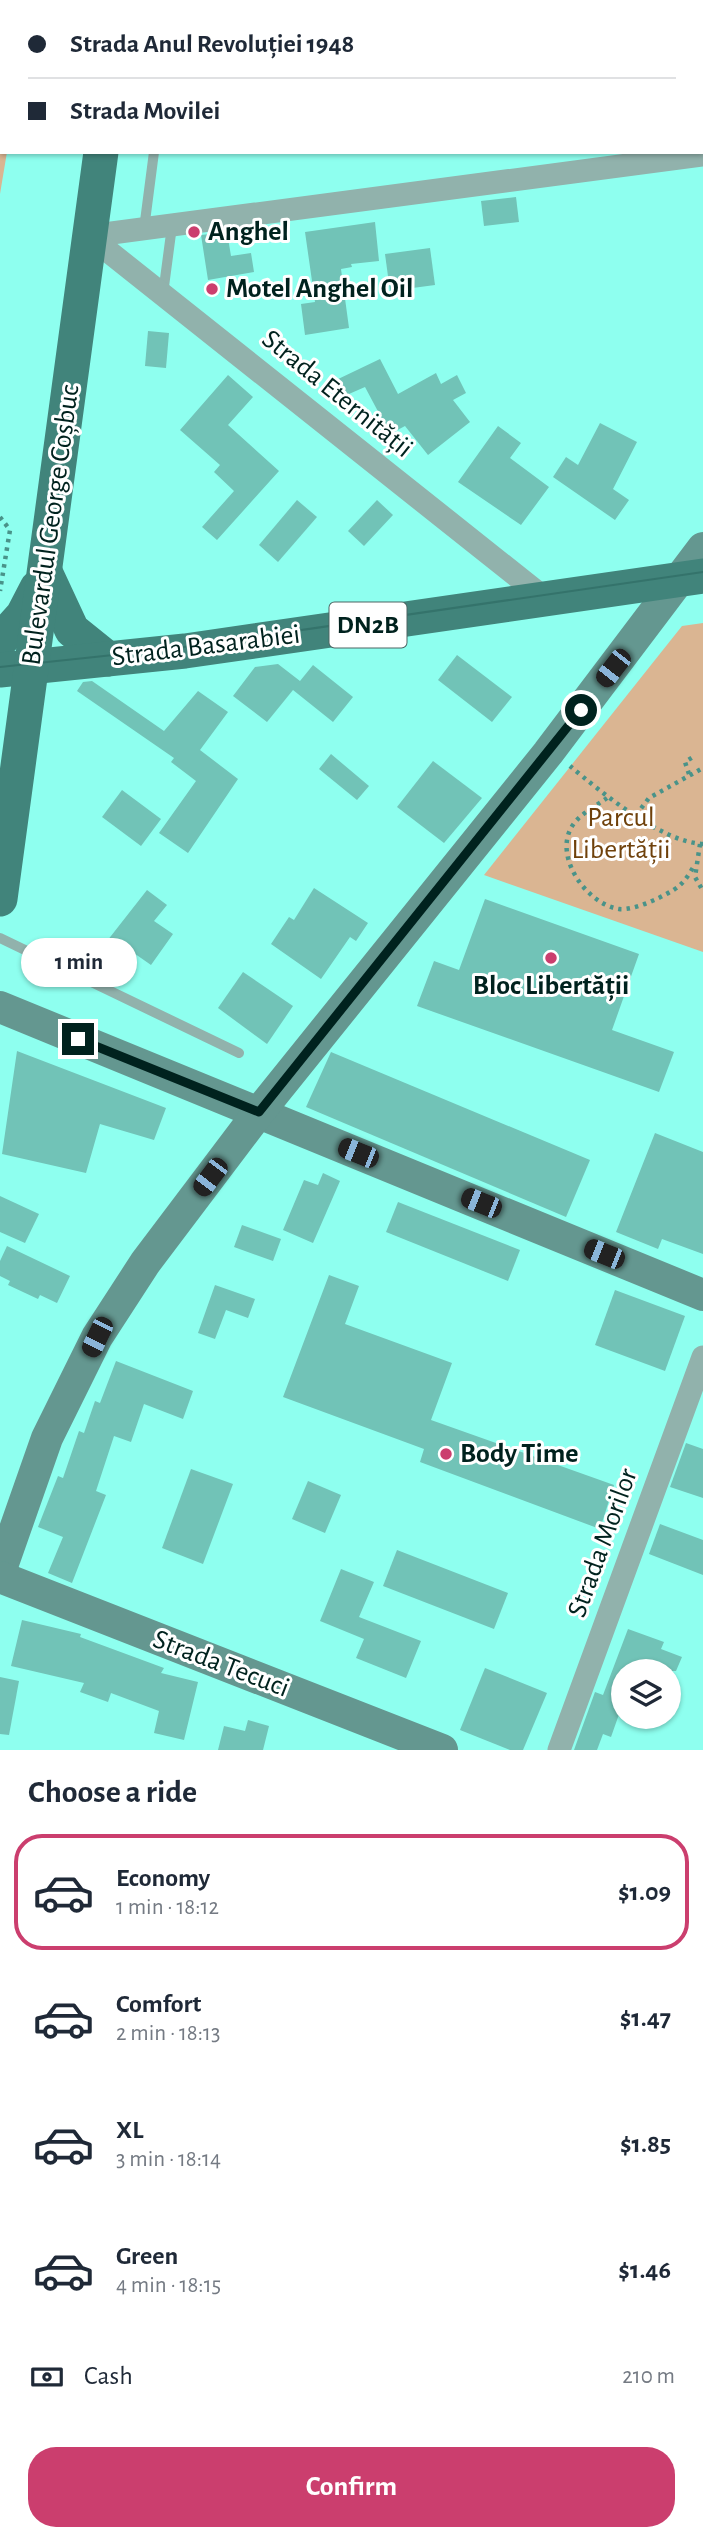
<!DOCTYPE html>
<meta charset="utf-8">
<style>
:root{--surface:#fff;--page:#f6f6f7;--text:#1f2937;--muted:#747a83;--line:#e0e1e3;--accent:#cb3e6e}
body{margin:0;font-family:"Alegreya Sans",sans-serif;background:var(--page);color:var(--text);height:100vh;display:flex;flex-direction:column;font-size:26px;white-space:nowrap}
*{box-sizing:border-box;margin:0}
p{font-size:23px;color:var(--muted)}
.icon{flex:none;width:38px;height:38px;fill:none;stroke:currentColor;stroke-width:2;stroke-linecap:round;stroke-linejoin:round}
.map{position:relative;height:1750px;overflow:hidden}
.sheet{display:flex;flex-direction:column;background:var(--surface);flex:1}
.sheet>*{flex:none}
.guide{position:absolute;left:0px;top:0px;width:704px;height:154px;box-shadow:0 2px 5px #0004;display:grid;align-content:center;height:154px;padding:0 28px;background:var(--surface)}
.buttons{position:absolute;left:611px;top:1659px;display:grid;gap:14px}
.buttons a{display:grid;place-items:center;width:70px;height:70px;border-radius:50%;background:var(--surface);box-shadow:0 2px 5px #0004;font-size:35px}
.end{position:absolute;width:32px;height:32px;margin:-16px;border:9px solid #00221e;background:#fff;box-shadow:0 0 0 4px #fff}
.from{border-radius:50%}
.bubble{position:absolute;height:49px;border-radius:24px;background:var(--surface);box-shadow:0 2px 5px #0004;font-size:23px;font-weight:700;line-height:49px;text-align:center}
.car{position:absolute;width:21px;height:42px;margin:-21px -10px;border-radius:9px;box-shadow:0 0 5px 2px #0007;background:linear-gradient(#222 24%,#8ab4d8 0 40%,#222 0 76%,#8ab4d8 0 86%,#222 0)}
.guide b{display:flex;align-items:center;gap:24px;height:66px;font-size:26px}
.guide b+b{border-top:2px solid var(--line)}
.guide i{width:18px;height:18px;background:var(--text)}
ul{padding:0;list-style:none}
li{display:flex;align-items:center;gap:21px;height:116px;margin:0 14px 10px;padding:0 14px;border:4px solid transparent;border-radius:28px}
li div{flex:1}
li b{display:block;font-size:26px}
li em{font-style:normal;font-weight:700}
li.selected{border-color:var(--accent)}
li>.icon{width:63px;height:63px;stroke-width:1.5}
h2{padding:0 28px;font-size:32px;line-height:84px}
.pay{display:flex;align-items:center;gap:18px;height:77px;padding:0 28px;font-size:26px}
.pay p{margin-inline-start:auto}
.button{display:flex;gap:14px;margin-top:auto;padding:14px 28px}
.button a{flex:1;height:80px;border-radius:28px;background:var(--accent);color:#fff;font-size:28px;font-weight:700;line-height:80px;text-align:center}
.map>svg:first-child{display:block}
</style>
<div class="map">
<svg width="703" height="1750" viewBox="0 0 703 1750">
<rect width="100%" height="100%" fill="#8effef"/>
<!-- green -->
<g fill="#dab592">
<path d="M0 0H31L2 2V152H7L0 194Z"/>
<path d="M703 623V952L484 875 682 626Z"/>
</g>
<!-- building -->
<g fill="#71c3b7">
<path d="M516 197 519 222 484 226 481 201Z"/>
<path d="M375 222 379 261 351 264 352 267 341 269 349 328 305 335 301 304 315 302 305 232Z"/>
<path d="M227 232 231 256 251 253 254 272 208 280 201 235Z"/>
<path d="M430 248 435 285 390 291 385 254Z"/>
<path d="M148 331 169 333 166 368 145 366Z"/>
<path d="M380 359 398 394 436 373 441 384 457 375 466 393 453 400 470 422 428 455 405 426 390 434 365 387 342 397 334 381Z"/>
<path d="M228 375 253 397 228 425 279 471 217 540 202 527 234 491 214 472 220 465 180 430Z"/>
<path d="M600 423 637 442 613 489 629 500 615 520 553 477 566 457 578 465Z"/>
<path d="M498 426 521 443 510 458 549 487 521 525 458 482Z"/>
<path d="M297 500 317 517 278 562 259 545Z"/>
<path d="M377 500 393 515 364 546 348 531Z"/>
<path d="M457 655 512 697 492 722 438 680Z"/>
<path d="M278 664 300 681 313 665 353 697 333 722 293 690 267 722 233 696 255 667Z"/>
<path d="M92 681 164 731 198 691 228 712 200 750 238 779 188 853 159 833 196 781 171 762 174 758 77 691 83 682Z"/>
<path d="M331 754 369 786 357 800 319 769Z"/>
<path d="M433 761 482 798 444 843 397 807Z"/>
<path d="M122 790 161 819 141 846 102 817Z"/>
<path d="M314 888 368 923 356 941 350 937 321 979 271 944 289 917 294 920Z"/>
<path d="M147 890 167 905 154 921 173 934 151 965 131 951 119 966 100 950Z"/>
<path d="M485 899 639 954 612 1030 674 1052 659 1092 417 1006 434 961 459 970Z"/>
<path d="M243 972 293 1006 267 1044 218 1008Z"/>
<path d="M17 1051 166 1108 154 1140 100 1124 86 1173 2 1154Z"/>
<path d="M331 1052 590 1160 566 1217 306 1107Z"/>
<path d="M655 1133 703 1152V1254L662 1239 658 1249 616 1232Z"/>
<path d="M323 1173 340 1181 313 1243 283 1230 304 1180 318 1185Z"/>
<path d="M0 1196 39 1214 25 1243 0 1232Z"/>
<path d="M398 1202 520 1250 508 1281 386 1232Z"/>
<path d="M242 1225 281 1239 273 1261 234 1247Z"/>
<path d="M7 1246 70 1276 57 1303 40 1295 38 1299 8 1285 10 1281 0 1276V1261Z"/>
<path d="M329 1275 359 1286 345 1324 452 1363 431 1420 614 1485 600 1529 420 1462 424 1449 283 1397Z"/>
<path d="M215 1285 255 1299 248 1318 226 1310 215 1339 198 1333Z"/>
<path d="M615 1290 685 1316 665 1371 595 1345Z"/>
<path d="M116 1361 193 1391 183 1419 144 1404 131 1442 114 1436 96 1491 106 1495 72 1583 48 1573 63 1537 38 1527 58 1476 63 1478 79 1431 84 1433 95 1401 100 1403Z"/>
<path d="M686 1443 703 1449V1498L670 1487Z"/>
<path d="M191 1469 233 1484 203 1564 162 1548Z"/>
<path d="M308 1481 341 1495 325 1533 292 1519Z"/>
<path d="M660 1524 703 1540V1575L649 1554Z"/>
<path d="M397 1550 508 1593 494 1629 383 1586Z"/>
<path d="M341 1569 374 1582 359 1617 421 1641 406 1678 356 1658 364 1639 320 1621Z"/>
<path d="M22 1620 81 1634 80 1637 164 1668 161 1673 198 1682 184 1740 154 1733 159 1711 111 1693 108 1702 80 1692 84 1683 11 1666Z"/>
<path d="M628 1629 664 1642 661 1649 682 1657 676 1671H623V1703L611 1737 603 1734 597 1750H574L595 1692 603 1695Z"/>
<path d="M485 1668 547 1693 523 1750H510L460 1730Z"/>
<path d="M0 1677 19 1681 9 1735 0 1734Z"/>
<path d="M248 1720 269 1726 263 1750H218L224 1726 245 1731Z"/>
</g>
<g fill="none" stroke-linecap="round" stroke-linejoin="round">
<!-- path -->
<g stroke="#499389" stroke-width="4.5" stroke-dasharray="3.5 5" stroke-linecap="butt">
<path d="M0 517 10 530 0 591"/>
<path d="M570 766C601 792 661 842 703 844"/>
<path d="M689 774 685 762 693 757"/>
<path d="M607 798C597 805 584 812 576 821 549 851 585 904 619 909 634 911 668 895 679 886 686 880 691 871 695 864"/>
<path d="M636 815 649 798 703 768"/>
<path d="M700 844 695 877 703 891"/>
</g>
<!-- lane -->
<g stroke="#91b2ac" stroke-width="10">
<path d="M0 48 2 49"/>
<path d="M144 229 154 152"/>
<path d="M163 294 172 226"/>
<path d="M0 938 239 1053"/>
</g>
<!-- street -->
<g stroke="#91b2ac" stroke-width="23">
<path d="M89 236 703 155"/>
<path d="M89 236 547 600"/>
<path d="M559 1750 703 1357"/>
</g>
<!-- secondary -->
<g stroke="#649790" stroke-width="32">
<path d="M0 1007 703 1295"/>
<path d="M0 1572 47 1438 97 1337 145 1263 259 1112 548 753 703 548"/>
<path d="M0 1577 442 1750"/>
</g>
<!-- primary -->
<g stroke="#41847b" stroke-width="35">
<path d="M122 2V0"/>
<path d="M45 572 72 630 108 659"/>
<path d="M0 641 23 615 37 588"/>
<path d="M0 670 185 651 703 576"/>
<path d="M0 899 101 152"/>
</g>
<!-- tram -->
<path stroke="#34736b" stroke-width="2" d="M0 667 170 649 703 572"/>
</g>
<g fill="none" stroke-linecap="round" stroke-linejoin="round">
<!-- route -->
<path stroke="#00221e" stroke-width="9" d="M78 1039 259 1112 581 710"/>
</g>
<!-- markers -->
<g fill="#cb3e6e" stroke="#fff" stroke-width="2.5">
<circle cx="194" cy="232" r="7"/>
<circle cx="212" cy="289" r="7"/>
<circle cx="551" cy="958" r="7"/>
<circle cx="446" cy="1454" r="7"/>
</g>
<g text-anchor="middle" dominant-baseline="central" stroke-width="6" stroke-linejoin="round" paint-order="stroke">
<!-- shield labels -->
<rect fill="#fff" stroke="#4c6462" stroke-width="2" x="329.5" y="602.5" width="77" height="45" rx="5"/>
<g font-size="26" font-weight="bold" fill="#00221e">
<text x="368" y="625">DN2B</text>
</g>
<!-- poi labels -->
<g font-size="28" font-weight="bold" fill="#00221e" stroke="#fff" text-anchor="start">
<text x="208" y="232">Anghel</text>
<text x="226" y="289">Motel Anghel Oil</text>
<text x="551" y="986" text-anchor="middle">Bloc Libertății</text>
<text x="460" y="1454">Body Time</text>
</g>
<!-- street labels -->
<g font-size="28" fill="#00221e" stroke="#fff">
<text transform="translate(337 394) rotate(39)">Strada Eternității</text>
<text transform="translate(51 525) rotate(-82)">Bulevardul George Coșbuc</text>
<text transform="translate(206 646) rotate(-7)">Strada Basarabiei</text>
<text transform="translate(603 1543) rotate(-70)">Strada Morilor</text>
<text transform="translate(221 1664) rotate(21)">Strada Tecuci</text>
</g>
<!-- park labels -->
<g font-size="28" fill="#6f410b" stroke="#fff">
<text x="621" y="818">Parcul<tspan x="621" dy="32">Libertății</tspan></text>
</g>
</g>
</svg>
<div class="buttons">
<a><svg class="icon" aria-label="layers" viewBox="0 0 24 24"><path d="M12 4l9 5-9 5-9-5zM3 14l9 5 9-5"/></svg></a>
</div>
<i class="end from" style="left:581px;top:710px"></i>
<i class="end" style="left:78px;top:1039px"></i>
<div class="bubble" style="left:21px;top:938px;width:116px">1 min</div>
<i class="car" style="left:613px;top:668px;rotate:218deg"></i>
<i class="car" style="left:358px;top:1153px;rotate:292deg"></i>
<i class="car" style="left:210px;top:1177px;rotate:217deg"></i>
<i class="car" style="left:481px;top:1203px;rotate:292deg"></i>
<i class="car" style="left:604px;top:1254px;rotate:292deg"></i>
<i class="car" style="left:97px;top:1337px;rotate:206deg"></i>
<div class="guide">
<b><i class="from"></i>Strada Anul Revoluției 1948</b>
<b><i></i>Strada Movilei</b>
</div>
</div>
<section class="sheet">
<h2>Choose a ride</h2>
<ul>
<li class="selected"><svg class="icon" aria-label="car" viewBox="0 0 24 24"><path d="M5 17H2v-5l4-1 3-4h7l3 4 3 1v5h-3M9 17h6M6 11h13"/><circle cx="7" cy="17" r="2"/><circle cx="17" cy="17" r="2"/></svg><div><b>Economy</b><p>1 min · 18:12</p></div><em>$1.09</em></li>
<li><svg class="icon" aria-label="car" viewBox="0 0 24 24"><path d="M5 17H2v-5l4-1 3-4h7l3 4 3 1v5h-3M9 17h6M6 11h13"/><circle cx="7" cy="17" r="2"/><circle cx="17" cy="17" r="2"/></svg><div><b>Comfort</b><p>2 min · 18:13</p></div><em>$1.47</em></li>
<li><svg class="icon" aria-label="car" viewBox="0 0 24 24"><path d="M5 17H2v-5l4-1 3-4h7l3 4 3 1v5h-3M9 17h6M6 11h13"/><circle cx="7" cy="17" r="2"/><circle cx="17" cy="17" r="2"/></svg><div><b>XL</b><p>3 min · 18:14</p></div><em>$1.85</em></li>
<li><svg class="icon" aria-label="car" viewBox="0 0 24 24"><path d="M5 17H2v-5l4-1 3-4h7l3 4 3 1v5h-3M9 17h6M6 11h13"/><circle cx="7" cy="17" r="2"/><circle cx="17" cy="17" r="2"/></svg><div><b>Green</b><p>4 min · 18:15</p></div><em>$1.46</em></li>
</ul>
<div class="pay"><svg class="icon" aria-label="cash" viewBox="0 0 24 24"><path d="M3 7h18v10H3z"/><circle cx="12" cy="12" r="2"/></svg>Cash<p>210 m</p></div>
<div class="button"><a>Confirm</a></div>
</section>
